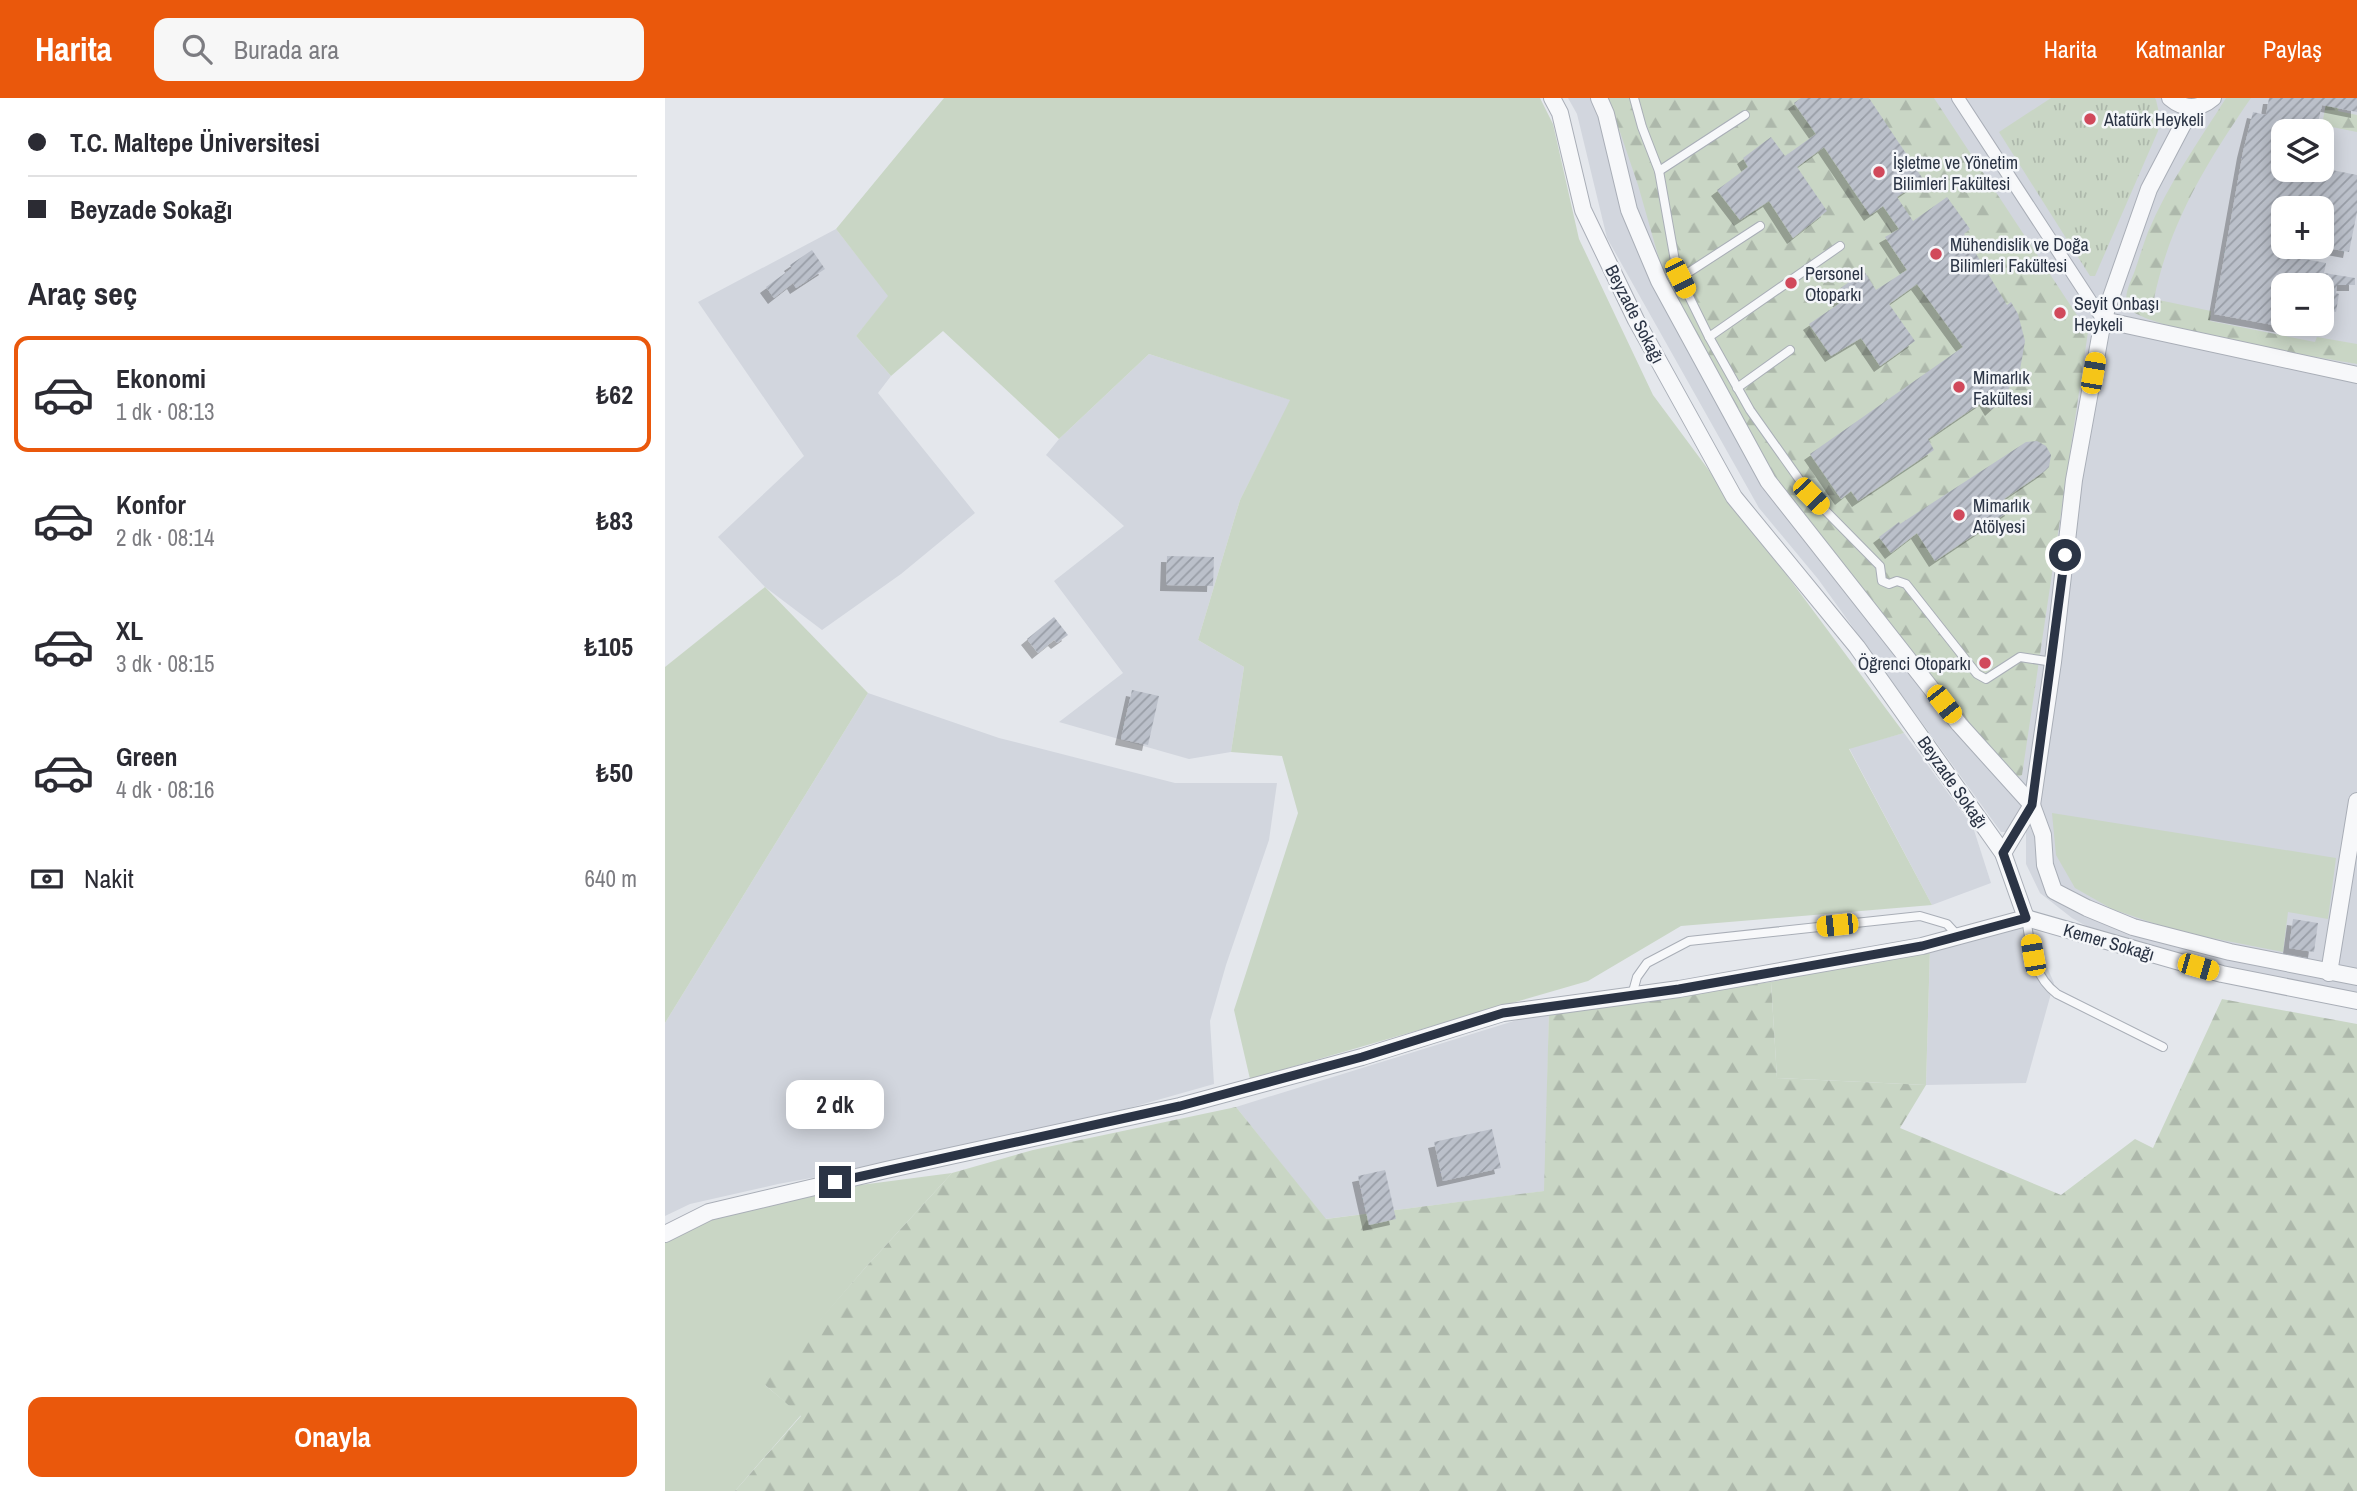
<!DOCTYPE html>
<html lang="tr">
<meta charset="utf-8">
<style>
:root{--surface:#fff;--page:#f7f7f7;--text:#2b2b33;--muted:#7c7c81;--line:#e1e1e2;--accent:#ea580c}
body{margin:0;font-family:"Archivo Narrow",sans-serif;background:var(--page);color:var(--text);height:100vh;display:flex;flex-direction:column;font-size:26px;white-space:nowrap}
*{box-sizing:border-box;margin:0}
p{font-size:23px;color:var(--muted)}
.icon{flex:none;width:38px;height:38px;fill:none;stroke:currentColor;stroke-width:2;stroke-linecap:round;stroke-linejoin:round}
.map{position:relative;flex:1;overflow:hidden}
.panel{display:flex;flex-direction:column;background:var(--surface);width:665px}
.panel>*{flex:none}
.top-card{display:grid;align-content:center;height:154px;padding:0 28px;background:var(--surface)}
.fabs{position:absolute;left:1606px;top:21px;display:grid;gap:14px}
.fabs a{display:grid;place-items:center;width:63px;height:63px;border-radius:14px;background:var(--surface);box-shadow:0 4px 18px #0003;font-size:35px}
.end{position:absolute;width:32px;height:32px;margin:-16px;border:9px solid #2b3445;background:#fff;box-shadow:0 0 0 4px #fff}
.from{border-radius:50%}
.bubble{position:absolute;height:49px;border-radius:14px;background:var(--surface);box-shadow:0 4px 18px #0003;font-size:23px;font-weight:800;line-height:49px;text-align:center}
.car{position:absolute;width:21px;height:42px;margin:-21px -10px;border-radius:9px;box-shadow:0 0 5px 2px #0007;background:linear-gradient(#f5c518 24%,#345 0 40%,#f5c518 0 76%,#345 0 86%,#f5c518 0)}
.top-card b{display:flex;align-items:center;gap:24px;height:66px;font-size:26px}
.top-card b+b{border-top:2px solid var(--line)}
.top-card i{width:18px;height:18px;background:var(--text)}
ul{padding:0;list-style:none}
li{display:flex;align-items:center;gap:21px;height:116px;margin:0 14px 10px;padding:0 14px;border:4px solid transparent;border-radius:14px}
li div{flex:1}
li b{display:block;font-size:26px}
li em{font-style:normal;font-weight:800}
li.current{border-color:var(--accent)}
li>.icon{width:63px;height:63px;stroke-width:1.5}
h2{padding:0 28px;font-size:32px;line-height:84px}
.pay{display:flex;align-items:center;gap:18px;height:77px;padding:0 28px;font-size:26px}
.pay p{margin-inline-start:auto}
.primary-button{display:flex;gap:14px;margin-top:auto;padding:14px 28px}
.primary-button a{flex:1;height:80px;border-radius:14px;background:var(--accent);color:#fff;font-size:28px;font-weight:800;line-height:80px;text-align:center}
header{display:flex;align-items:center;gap:42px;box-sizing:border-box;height:98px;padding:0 35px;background:var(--accent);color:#fff}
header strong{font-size:33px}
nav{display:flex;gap:38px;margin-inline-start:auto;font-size:24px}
.search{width:490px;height:63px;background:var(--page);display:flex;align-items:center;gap:18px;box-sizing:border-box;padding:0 24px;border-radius:14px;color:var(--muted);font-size:26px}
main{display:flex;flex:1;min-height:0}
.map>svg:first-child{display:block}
</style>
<header>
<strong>Harita</strong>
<div class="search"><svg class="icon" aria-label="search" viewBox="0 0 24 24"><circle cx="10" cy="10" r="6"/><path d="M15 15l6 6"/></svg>Burada ara</div>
<nav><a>Harita</a><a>Katmanlar</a><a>Paylaş</a></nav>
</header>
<main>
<section class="panel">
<div class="top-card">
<b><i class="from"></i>T.C. Maltepe Üniversitesi</b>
<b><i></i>Beyzade Sokağı</b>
</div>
<h2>Araç seç</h2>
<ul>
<li class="current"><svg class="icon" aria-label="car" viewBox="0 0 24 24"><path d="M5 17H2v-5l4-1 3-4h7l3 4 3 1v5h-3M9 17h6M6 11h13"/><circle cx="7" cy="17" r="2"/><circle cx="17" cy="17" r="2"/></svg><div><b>Ekonomi</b><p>1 dk · 08:13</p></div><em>₺62</em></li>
<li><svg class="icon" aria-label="car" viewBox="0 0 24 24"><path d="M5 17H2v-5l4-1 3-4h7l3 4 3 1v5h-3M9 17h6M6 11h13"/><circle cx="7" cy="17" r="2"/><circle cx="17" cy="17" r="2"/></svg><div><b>Konfor</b><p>2 dk · 08:14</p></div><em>₺83</em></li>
<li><svg class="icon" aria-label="car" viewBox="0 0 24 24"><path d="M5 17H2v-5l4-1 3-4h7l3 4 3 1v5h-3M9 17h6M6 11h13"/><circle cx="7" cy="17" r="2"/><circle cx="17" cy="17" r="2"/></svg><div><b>XL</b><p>3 dk · 08:15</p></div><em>₺105</em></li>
<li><svg class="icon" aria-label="car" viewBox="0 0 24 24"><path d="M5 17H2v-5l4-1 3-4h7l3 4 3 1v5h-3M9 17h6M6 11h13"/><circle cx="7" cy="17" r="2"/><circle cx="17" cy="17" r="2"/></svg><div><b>Green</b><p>4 dk · 08:16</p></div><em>₺50</em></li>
</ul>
<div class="pay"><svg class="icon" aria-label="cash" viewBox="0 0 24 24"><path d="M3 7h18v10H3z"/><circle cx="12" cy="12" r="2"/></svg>Nakit<p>640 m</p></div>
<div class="primary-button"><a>Onayla</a></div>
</section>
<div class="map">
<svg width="1692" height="1393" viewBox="0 0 1692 1393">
<defs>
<pattern id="forest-firs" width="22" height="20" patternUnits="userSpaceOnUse" patternTransform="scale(1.75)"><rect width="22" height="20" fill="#c9d6c5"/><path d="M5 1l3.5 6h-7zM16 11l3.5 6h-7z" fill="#adb8ab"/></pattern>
<pattern id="park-tufts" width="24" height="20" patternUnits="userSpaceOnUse" patternTransform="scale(1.75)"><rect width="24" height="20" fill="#c9d6c5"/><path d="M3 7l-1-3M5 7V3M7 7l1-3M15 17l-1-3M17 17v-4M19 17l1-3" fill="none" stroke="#adb8ab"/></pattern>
<pattern id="building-hatch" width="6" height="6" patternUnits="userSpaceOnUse" patternTransform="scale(1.75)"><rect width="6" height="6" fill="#bbc0ca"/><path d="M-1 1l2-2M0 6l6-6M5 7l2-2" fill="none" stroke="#989da6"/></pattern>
<filter id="shadow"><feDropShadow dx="-6" dy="6" stdDeviation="0" flood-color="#0004"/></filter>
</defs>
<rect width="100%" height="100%" fill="#e4e7ec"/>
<!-- built -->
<g fill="#d2d6de" fill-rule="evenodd">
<path d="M903 0H1692V900L1552 870 1432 834 1407 820 1375 795 1361 766V734H1336L1153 481 1094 410 942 140 912 16ZM1619 33H1657V72H1619ZM1619 110H1657V149H1619ZM1619 187H1657V226H1619Z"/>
<path d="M171 131 224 198 191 238 226 278 213 295 310 415 236 476 157 532 100 489 53 439 139 358 33 204Z"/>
<path d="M484 256 626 302 575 402 533 542 579 569 566 654 524 661 394 624 458 575 389 483 459 428 381 357 394 341Z"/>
<path d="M203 595 334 640 510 685H612L604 742 561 867 545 923 549 986 340 1045 113 1086 25 1106 0 1118V925Z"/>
<path d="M1239 635 1308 729 1326 785 1267 807 1184 650Z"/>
<path d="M1362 822 1389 885 1361 985 1261 987 1265 850Z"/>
<path d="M884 912 880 1093 660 1121 571 1009Z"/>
</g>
<!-- grass -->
<g fill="#c9d6c5">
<path d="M279 0H875L888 26 914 141 988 297 1239 635 1184 651 1267 807 1016 828 923 883 585 981 569 912 633 715 617 658 566 654 579 569 533 542 575 402 625 302 484 256 394 341 278 233 226 278 191 238 223 198 171 131Z"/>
<path d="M100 489 203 595 0 925V569Z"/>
<path d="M1387 715 1671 760 1663 821 1623 814 1618 854 1511 833 1447 811 1410 790 1391 757Z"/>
<path d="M1265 850 1261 987 1112 980 1106 884Z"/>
<path d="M287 1075 200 1170 100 1287 136 1317 70 1393H0V1129L11 1121 104 1099Z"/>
</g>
<!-- forest -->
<g fill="url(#forest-firs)">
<path d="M939 0H1269L1423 234 1357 677 1351 680 1335 665 1162 448 1094 358 1084 332 1030 240 996 168 973 87 955 34Z"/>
<path d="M1561 0H1586C1543 62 1504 126 1489 201L1546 213 1545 223 1650 244 1652 239 1692 246V266C1658 260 1478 231 1464 210 1457 200 1465 185 1469 175 1474 161 1478 147 1483 134 1503 86 1534 43 1561 0Z"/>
<path d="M1662 0H1676L1673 13 1692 17V34L1657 27Z"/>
<path d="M1106 884 1112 980 1261 987 1235 1030 1396 1097 1470 1041 1488 1050 1557 901 1692 926V1393H70L136 1318 99 1286 200 1170 287 1075 368 1052 571 1009 661 1121 879 1093 884 912Z"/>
</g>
<!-- park -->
<path fill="url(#park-tufts)" d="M1386 0H1490L1491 2 1495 19 1493 33 1430 178H1425L1334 34Z"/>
<!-- building -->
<g fill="url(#building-hatch)" filter="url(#shadow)">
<path d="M1136 0H1204L1258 81 1232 99 1248 123 1282 99 1305 131 1299 136 1342 207 1346 204 1353 216 1360 243 1355 272 1337 302 1326 312 1320 302 1263 341 1269 352 1193 403 1186 393 1176 401 1145 356 1298 249 1252 186 1224 206 1250 243 1215 268 1196 240 1166 258 1144 226 1175 205 1169 195 1199 173 1211 192 1242 172 1220 139 1234 131 1218 108 1205 117 1159 49 1132 69 1162 113 1128 140 1104 103 1075 122 1052 92 1083 69 1078 60 1106 39 1120 58 1151 36 1129 5Z"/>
<path d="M1604 0H1692V14L1657 7 1651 33H1619V72L1657 70 1692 77V114L1684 154 1657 149V110H1619V157L1661 165 1659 175 1690 180V187H1672L1671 195 1674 196 1671 214 1667 213 1664 230 1657 229V187H1619V229L1549 216 1578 54 1588 14 1601 17Z"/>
<path d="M147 152 160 171 131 190 128 185 109 200 101 189 127 170 125 167Z"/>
<path d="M1372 343 1381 348 1386 357 1384 369 1380 373 1339 401 1346 412 1270 463 1252 435 1226 455 1214 439 1234 424 1235 426 1361 344Z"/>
<path d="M502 458 549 459 548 488 501 487Z"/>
<path d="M389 519 403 537 392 545 389 542 373 555 362 541Z"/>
<path d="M467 592 494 598 483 647 456 641Z"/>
<path d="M1628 821 1653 825 1649 854 1624 850Z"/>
<path d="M827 1031 836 1070 778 1083 769 1044Z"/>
<path d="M720 1072 731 1121 704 1127 693 1078Z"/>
</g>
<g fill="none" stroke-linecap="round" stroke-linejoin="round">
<!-- service casing -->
<g stroke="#a9aeb7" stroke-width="10">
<g id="service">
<path d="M969 0 977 29 994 73 1012 174 1044 239 1085 312 1146 398 1215 468 1217 483 1224 486 1232 483 1241 486 1312 576 1321 581 1355 559 1388 564"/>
<path d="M994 73 1080 17"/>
<path d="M1015 180 1095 128"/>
<path d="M1044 239 1175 148"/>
<path d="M1072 290 1125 252"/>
<path d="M1361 820C1366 849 1367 877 1392 896L1498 949"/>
<path d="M967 897 972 879 982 865 1024 843 1255 818 1282 826 1293 838"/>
</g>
</g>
<!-- pedestrian casing -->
<g stroke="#a9aeb7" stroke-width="14">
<path id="pedestrian" d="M1293 0 1438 222"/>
</g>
<!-- minor casing -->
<g stroke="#a9aeb7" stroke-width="18">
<g id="minor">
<path d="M934 0 941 16 964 112 994 183 1103 383 1294 626 1367 707 1378 737 1380 767 1389 793 1422 810 1468 829 1565 854 1692 879"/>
<path d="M1505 0C1519 12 1534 12 1548 0"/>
<path d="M1438 222 1692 277"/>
<path d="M1338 755 1367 707 1388 564 1409 382 1438 222 1484 91 1527 9"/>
<path d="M1361 820 1557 876 1692 903"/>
<path d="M1664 875 1692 703"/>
<path d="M0 1136 44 1114 221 1072 515 1008 697 959 838 915 1014 891 1257 848 1361 820 1338 755 1192 549 1069 399 971 222 918 112 895 15 887 0"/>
</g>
</g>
<!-- service -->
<use href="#service" stroke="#f7f8fa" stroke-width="8"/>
<!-- pedestrian -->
<use href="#pedestrian" stroke="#f7f8fa" stroke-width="12"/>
<!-- minor -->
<use href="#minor" stroke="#f7f8fa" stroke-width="16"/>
</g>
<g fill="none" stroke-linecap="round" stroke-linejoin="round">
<!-- route -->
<path stroke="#2b3445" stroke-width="9" d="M170 1084 515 1008 697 959 838 915 1014 891 1257 848 1361 820 1338 755 1367 707 1400 457"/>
</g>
<!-- markers -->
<g fill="#d1495b" stroke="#f4f6f9" stroke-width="2.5">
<circle cx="1425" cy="21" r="7"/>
<circle cx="1214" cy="74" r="7"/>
<circle cx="1271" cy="156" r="7"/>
<circle cx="1126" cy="185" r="7"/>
<circle cx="1395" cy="215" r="7"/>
<circle cx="1294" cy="289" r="7"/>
<circle cx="1294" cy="417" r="7"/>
<circle cx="1320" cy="565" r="7"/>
</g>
<g text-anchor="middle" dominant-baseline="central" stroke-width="5" stroke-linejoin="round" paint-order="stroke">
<!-- poi labels -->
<g font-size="18" fill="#2b3445" stroke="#f4f6f9" text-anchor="start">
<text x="1439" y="21">Atatürk Heykeli</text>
<text x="1228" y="64">İşletme ve Yönetim<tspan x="1228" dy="21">Bilimleri Fakültesi</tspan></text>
<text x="1285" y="146">Mühendislik ve Doğa<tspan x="1285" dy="21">Bilimleri Fakültesi</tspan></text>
<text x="1140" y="175">Personel<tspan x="1140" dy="21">Otoparkı</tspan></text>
<text x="1409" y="205">Seyit Onbaşı<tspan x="1409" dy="21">Heykeli</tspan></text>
<text x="1308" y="279">Mimarlık<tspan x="1308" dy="21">Fakültesi</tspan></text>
<text x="1308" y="407">Mimarlık<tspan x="1308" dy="21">Atölyesi</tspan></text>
<text x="1306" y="565" text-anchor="end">Öğrenci Otoparkı</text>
</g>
<!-- street labels -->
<g font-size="18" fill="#2b3445" stroke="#f4f6f9">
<text transform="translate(970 216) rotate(63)">Beyzade Sokağı</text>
<text transform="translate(1288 684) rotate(55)">Beyzade Sokağı</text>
<text transform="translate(1444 844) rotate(16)">Kemer Sokağı</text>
</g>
</g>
</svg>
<div class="fabs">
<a><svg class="icon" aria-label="layers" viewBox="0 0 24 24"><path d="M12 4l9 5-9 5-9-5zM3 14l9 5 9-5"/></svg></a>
<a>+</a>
<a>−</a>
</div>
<i class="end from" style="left:1400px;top:457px"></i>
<i class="end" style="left:170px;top:1084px"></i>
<div class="bubble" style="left:121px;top:982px;width:98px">2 dk</div>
<i class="car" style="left:1015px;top:180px;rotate:154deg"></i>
<i class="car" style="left:1428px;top:275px;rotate:10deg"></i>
<i class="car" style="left:1146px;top:398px;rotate:136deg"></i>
<i class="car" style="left:1279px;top:606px;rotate:142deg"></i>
<i class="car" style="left:1172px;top:827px;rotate:264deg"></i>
<i class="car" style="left:1368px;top:857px;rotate:350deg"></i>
<i class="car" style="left:1533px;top:869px;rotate:106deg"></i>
</div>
</main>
